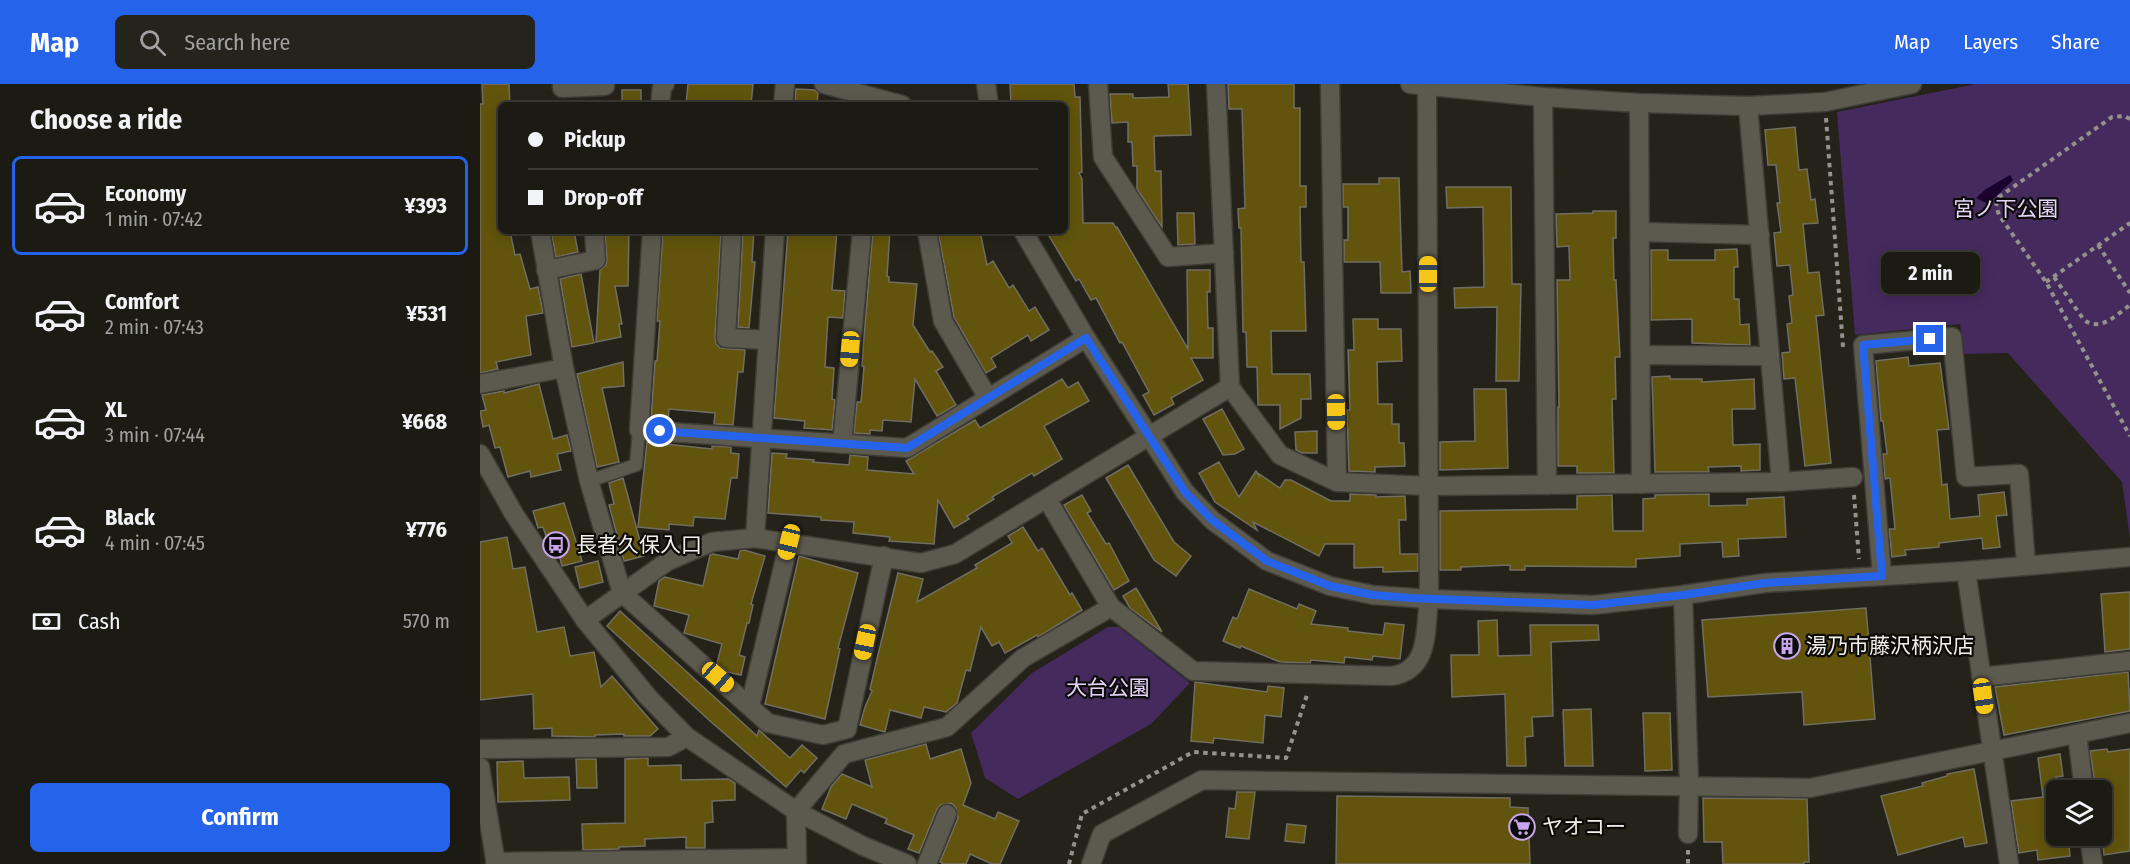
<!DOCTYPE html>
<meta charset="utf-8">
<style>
:root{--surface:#1b1a13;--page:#24231c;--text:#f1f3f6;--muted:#a0a1a0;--line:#393833;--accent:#2563eb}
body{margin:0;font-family:"Fira Sans Condensed","Noto Sans JP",sans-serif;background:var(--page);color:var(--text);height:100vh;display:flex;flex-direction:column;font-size:22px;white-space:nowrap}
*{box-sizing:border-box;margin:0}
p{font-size:20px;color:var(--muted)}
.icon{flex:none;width:33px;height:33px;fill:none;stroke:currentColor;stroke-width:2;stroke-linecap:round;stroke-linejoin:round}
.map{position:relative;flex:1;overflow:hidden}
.panel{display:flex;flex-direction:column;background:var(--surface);width:480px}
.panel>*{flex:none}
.banner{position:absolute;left:18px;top:18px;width:570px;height:132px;border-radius:9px;box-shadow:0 3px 15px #0003,0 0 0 2px var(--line);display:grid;align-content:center;height:132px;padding:0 30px;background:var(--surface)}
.controls{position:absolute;left:1566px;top:696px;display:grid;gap:12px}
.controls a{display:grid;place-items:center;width:66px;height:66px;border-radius:9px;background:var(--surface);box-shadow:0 3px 15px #0003,0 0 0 2px var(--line);font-size:30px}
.end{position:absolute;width:27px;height:27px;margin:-14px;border:8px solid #2563eb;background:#fff;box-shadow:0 0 0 3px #fff}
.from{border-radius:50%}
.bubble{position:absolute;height:42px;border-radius:9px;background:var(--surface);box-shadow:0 3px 15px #0003,0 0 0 2px var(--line);font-size:20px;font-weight:700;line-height:42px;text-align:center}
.car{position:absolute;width:18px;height:36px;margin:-18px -9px;border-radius:8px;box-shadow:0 0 4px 2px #0007;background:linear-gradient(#f5c518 24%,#345 0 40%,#f5c518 0 76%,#345 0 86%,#f5c518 0)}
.banner b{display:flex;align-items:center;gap:21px;height:57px;font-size:22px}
.banner b+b{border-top:2px solid var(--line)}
.banner i{width:15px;height:15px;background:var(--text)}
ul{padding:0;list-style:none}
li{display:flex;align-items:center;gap:18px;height:99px;margin:0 12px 9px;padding:0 18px;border:3px solid transparent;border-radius:9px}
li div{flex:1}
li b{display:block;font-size:22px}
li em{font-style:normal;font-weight:700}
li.selected{border-color:var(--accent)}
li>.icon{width:54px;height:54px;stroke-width:1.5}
h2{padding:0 30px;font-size:27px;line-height:72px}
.pay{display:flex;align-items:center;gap:15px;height:66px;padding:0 30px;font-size:22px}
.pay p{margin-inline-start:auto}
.button{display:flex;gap:12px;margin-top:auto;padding:12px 30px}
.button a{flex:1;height:69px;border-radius:9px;background:var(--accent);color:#fff;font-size:24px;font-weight:700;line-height:69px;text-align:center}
header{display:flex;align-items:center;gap:36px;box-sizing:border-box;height:84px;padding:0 30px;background:var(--accent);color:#fff}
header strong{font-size:28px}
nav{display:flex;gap:33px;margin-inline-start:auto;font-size:21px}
.search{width:420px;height:54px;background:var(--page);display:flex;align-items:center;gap:15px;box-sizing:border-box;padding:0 21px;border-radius:9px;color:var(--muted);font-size:22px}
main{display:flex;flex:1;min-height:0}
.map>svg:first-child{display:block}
</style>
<header>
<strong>Map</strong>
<div class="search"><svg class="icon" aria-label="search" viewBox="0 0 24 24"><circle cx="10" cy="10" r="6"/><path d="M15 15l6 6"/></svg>Search here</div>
<nav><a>Map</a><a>Layers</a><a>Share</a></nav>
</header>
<main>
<section class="panel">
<h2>Choose a ride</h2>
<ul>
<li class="selected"><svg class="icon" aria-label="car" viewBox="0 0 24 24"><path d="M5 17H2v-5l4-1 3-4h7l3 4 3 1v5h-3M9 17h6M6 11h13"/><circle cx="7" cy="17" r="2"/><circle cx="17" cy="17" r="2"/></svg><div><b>Economy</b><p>1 min · 07:42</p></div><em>¥393</em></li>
<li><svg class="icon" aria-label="car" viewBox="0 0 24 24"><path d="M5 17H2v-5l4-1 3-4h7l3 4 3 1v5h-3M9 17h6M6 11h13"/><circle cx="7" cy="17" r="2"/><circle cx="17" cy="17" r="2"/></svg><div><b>Comfort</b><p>2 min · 07:43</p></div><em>¥531</em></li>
<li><svg class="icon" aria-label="car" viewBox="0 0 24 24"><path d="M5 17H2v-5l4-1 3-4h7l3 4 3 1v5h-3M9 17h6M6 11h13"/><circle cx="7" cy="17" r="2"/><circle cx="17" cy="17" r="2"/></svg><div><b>XL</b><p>3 min · 07:44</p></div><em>¥668</em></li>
<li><svg class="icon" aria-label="car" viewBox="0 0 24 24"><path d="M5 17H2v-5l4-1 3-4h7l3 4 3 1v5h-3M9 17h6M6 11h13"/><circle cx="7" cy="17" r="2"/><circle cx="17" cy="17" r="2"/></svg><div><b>Black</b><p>4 min · 07:45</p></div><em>¥776</em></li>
</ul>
<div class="pay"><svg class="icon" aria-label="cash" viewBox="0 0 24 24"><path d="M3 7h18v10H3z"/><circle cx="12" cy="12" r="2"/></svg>Cash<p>570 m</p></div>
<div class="button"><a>Confirm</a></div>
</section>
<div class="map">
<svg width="1650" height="780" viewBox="0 0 1650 780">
<rect width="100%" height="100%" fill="#242219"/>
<!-- green -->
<g fill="#452a5e">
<path d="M1496 0H1650V454L1642 398 1528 269 1484 270 1480 240 1375 251 1357 28Z"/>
<path d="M628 543H639L710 599 671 640 538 715 505 694 491 649 552 589Z"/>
</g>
<!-- water -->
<path fill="#1a012d" d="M1530 91 1533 96 1508 120 1496 114 1506 105Z"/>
<!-- building -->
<g fill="#62540c" stroke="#706e63" stroke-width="1.5">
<path d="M2 0H29L30 21H21V46H18L21 147H30L35 171 40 170 50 205 58 203 63 229 46 232 51 271 16 278 18 285 0 289V20H3Z"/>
<path d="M208 0H273L271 21H206Z"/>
<path d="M530 0H594L595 13H600L602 88 599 89 602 95 603 139H633L636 144 637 143 708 265 707 186H730V208H727L728 244H733V274H711L723 296 691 314 694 320 674 331 663 311 669 308 642 258 640 259 616 214 611 216 599 195 596 197 566 147H585V21H531Z"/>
<path d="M688 0H708L711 51 674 52 675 87H681L682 143 657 105V82H653L652 58H648V38L632 39 630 10H653V14L689 13Z"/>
<path d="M748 0H814V24H820V102H826V123H820L821 178H824L826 247H791L792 290H830L831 315H821V334L800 345V321H778L777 283H767L766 248H763L761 144H759L758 125 765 124 762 25H749Z"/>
<path d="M316 5 335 6 338 9 337 21H315Z"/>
<rect x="142" y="6" width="19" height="15"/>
<path d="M1315 43 1319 86 1327 85 1331 116 1335 115 1338 139 1323 140 1328 189 1339 188 1344 231 1336 232 1351 379 1325 382 1315 294 1304 295 1302 269 1310 268 1307 240 1312 239 1309 212 1313 211 1310 181 1297 182 1294 149 1301 148 1297 119H1300L1296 81H1288L1285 46Z"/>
<path d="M899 94H919L922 188 930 187 931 209H901L900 178H864V156H868V123H863V100H899Z"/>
<path d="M966 103H1031L1032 200H1041L1039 297H1016L1017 223 975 224 974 204 1004 203 1003 123 967 124Z"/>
<path d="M1113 127H1136V154H1133L1134 196H1136L1140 273H1135L1136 315H1132L1134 389H1097V382H1078V323H1079L1077 196H1090L1089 162 1077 163 1076 130 1113 129Z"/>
<path d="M697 129H714L715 160 698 161Z"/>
<path d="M71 147H94L98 168 76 173Z"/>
<path d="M125 147H149L148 202H135L142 240H139L141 253 116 258 120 186 126 181 127 176Z"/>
<path d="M183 147H241L235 254 236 260 240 264 265 266 263 288H258L253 341 234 340 235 329 189 325 188 337 171 336 175 277H177L180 237H177Z"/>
<path d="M263 147H274L272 178H275L269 244 258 243Z"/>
<path d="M308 147H357L352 206 365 207 363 234 348 233 345 283 354 284 352 315 355 316 352 346 324 344 325 337 294 334Z"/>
<path d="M393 147H410L407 192 409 193V198L437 200 433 241 450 268 452 267 463 283 456 287 476 321 457 332 435 295 431 338 403 336 402 347 390 346V350L374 349 377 318H381L384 283 382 282 384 253Z"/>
<path d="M458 147H475L476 150 500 147 507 181 513 177 529 204 533 201 549 227 555 223 569 246 551 257 548 251 511 274 516 283 506 289 474 233Z"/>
<path d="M1257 165 1258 183H1254V215H1259L1260 241 1269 240 1270 261 1212 259V235L1171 236V166H1188V176H1235V166Z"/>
<path d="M101 190 114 259 92 263 80 195Z"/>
<path d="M873 235H898V245H921L922 277 897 278 898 320H912V340H919V359H924L925 382 895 383V388L869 387 867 326H870L868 266H874Z"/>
<path d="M1428 273 1429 282 1460 279 1469 345 1457 346 1462 401 1467 400 1470 435 1500 432 1498 411 1524 408 1527 431 1516 432 1520 463 1503 465 1502 454 1459 459V463L1425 466 1426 471 1412 473 1409 445H1415L1410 394 1405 395 1403 370H1407L1403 337H1401L1396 277Z"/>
<path d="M143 278 144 302 122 304 139 378 117 383 97 290Z"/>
<path d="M1190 292V295H1222V298L1274 295 1275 325H1252L1253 361 1280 360V386L1261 387V382L1228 383 1229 388H1175L1172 293Z"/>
<path d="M582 295 588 304 598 298 609 317 564 342 582 375 554 392 552 389 512 413 514 415 487 432 489 435 474 444 458 416 454 460 409 457 410 453 373 449 374 438 341 436V433L288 429 292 369 307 370 306 374 334 376 333 378 369 381 370 371 388 373 387 386 434 390 426 377 495 336 500 344Z"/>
<path d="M59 300 73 355 87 351 91 367 77 370 81 386 51 393 50 387 28 393 20 363 15 364 9 341 3 343 0 327 6 326 2 311 24 307V309Z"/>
<path d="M994 305H1026L1028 384 960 386V358L995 357Z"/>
<path d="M742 325 764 365 755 370 743 371 723 335Z"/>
<path d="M837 347V369H822L816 366 815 348Z"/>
<path d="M167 358 232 365V362L251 363V369L259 370 257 394H251L245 435 214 433 213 442 189 440V446L158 443Z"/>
<path d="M739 378 759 413 776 387 779 392V390L800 404 805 396H811L851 417H870V410L896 411V413L925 412 926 436H919L920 470H938V487L903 488V483L874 484V460H845L839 472 773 438 777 446 735 418 719 389Z"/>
<path d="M648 381 694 458 711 472 696 492 674 476 626 394Z"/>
<path d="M143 394 164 472 144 477 129 421 134 420 129 399Z"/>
<path d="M1229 410V422L1267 421V415L1304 413 1306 453 1258 455 1259 472 1243 473 1242 458 1200 460V472L1156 475V483L1045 482V486H1030V481L981 483V486H960V427L1097 425V412L1132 411 1133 447H1163V415L1175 414V411Z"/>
<path d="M602 411 611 427 607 429 626 460 629 459 649 497 634 506 584 421Z"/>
<path d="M84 419 102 477 82 482 76 459 69 461 63 443 58 444 53 427Z"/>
<path d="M543 443 558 467 562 464 590 511 592 509 602 526 558 553 557 551 525 569 519 558 512 562 501 543 490 587 486 586 477 619 466 628 444 623 441 634 410 626 405 648 380 641 385 623 392 607 390 605 397 575 418 489 443 495 437 518 497 484 495 481 532 459 528 452Z"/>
<path d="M27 453 33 485 45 483 57 548 84 543 90 572 114 568 121 603 132 592 178 645 170 652H144V650L115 651V653L72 652V644L54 645 53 610 0 616V458Z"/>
<path d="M264 466 285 472 271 520 273 521 269 539H267L259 571 265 573 261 591 247 588 237 579 242 560 204 549 209 531 174 522 179 497 185 493 223 502 230 471 233 470 258 475 260 467Z"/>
<path d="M319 472 378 489 358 564 360 565 345 635 285 620Z"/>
<path d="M118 477 123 498 100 504 95 483Z"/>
<path d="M656 504 682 548 650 524 643 512Z"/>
<path d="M769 505 817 525 819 520 836 527 831 540 868 544V547L903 551 905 539 924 541 920 575 893 572 892 576 865 573 864 579 831 576 830 579 800 578 761 562 760 564 743 557 753 533 757 535Z"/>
<path d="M1650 508V565L1625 568 1621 510Z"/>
<path d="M1386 524 1395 635 1324 641 1322 608 1228 613 1222 536Z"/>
<path d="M140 527 277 652 279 646 310 674 322 661 337 674 324 689 321 686 306 703 230 637 127 542Z"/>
<path d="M1017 536 1018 572 1051 571 1050 541H1118L1119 556 1071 558 1073 632 1052 633 1053 652 1045 653 1046 682H1027L1025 610 972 613 971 571H999L998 537Z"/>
<path d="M1648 588 1650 627 1524 651 1515 603Z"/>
<path d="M715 598 787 608 788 602 804 604 801 633 785 631 783 659 734 654 733 659 711 657Z"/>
<path d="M1111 625 1113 682H1085L1083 626Z"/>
<path d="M1163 629H1190L1192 686 1165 687Z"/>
<path d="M446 660 450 675 481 665 491 699 483 721 515 735 518 728 539 737 520 780H512L490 770 486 780H464L460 778 478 734 476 724 471 719 461 721 457 725 439 769 428 765 434 751 405 739 407 735 372 720 366 735 342 725 351 703 362 690 392 703 385 676Z"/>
<path d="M1627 665 1628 668 1650 665V767L1624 771 1622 753V698L1615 699 1610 667Z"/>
<path d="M1580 670 1583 692 1576 693V752H1588L1590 772 1558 776 1557 766 1539 769 1531 717 1563 713 1558 674Z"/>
<path d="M168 674V682L201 681V696L248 695 255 699V716L232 717 233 738 225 739V764H206V753L165 755V762L139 763V765L103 766 102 740 145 739V675Z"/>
<path d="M96 675H116L117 704H97Z"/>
<path d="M43 677 44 694 89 693 90 716 18 718 17 678Z"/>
<path d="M1494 685 1507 759 1485 763 1483 753 1418 771 1401 712 1443 702 1442 699 1467 692V690Z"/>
<path d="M757 708H775L769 755 746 753 749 724 755 725Z"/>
<path d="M857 712 1030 714V723L1048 724 1050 780H856Z"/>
<path d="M1223 714 1327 715 1329 778H1324V780H1243L1242 758H1224Z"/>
<path d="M807 740 826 742 824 759 805 757Z"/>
</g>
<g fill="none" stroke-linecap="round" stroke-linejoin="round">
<!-- lane casing -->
<g stroke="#3f3d36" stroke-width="15">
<path id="lane" d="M109 397 156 381 159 346"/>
</g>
<!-- street casing -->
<g stroke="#3f3d36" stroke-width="21">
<g id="street">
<path d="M82 0V4L125 2"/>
<path d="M344 0 422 21"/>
<path d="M618 0 623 73 688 173 744 169"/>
<path d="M736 0 750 303 800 371 857 398 950 402 1301 398 1373 393"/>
<path d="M850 0 857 398"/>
<path d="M930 0 1063 13 1159 19 1268 22 1345 18 1432 0"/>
<path d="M1063 13 1067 401"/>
<path d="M1159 19 1161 400"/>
<path d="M180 21 182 3 185 0"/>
<path d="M303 21 305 0"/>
<path d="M1268 22 1301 398"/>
<path d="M60 147 84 284 109 397 142 509 288 639 343 651 367 645 404 472"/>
<path d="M172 147 159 346 427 364 606 254"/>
<path d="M252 147 246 254 288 256"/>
<path d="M447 147 463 237 508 314"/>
<path d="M1160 148 1280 151"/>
<path d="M66 186 116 176 114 147"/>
<path d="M1161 271 1290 272"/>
<path d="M0 300 84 284"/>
<path d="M362 360 382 147"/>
<path d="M567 415 631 523 713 587 912 592C950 586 945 546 949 515L947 1"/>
<path d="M275 454 295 147"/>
<path d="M1486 487 1529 780"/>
<path d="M1402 492 1383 261 1472 253 1486 393 1539 390 1546 481"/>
<path d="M1203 511 1209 701 1208 750"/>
<path d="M105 536 188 477 232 458 275 454 441 479 475 470 750 303"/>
<path d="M1501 593 1650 577"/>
<path d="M270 622 309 458"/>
<path d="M1597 650 1604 706"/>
<path d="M0 665 188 663 207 653"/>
<path d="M0 683 16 780"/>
<path d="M1609 752 1613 780"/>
<path d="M15 778 316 774"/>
<path d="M317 780 316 727 364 670 467 643 543 574 631 523"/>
<path d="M447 780 467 730"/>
<path d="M611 780 622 750 722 696 1330 704 1650 639"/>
</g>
</g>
<!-- secondary casing -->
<g stroke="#3f3d36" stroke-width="21">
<g id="secondary">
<path d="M506 0 509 21"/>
<path d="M543 147 606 254 705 408 732 436 787 477 850 502 893 511 949 515 1113 521 1203 511 1285 499 1486 487 1650 473"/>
<path d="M0 370 34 430 105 536 168 613 207 653 316 727 383 762 427 780"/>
</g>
</g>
<!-- path -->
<g stroke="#94928b" stroke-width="4" stroke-dasharray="4.5 4.5" stroke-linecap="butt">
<path d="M1346 34 1363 263"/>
<path d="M1650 35 1644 32 1632 33 1519 113 1516 122 1519 131 1566 198 1650 352"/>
<path d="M1618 161 1650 209"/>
<path d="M1574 193 1604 236C1621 248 1636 231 1650 221"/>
<path d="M1566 198 1650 139"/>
<path d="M1374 411 1379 475"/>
<path d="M1208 766V780"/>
<path d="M589 780 602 730 713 668 806 674 828 608"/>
</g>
<!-- lane -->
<use href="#lane" stroke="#5c5a4f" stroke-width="12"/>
<!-- street -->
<use href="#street" stroke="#5c5a4f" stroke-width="18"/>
<!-- secondary -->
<use href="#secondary" stroke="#5c5a4f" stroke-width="18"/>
</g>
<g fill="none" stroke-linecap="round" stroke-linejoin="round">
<!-- route -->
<path stroke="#2563eb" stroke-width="8" d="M180 347 427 364 606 254 705 408 732 436 787 477 850 502 893 511 930 514 1113 521 1203 511 1285 499 1402 492 1383 261 1450 255"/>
</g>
<!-- icons -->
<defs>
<g id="bus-ring" transform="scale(1.35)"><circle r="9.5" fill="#0c0b07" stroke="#c9a5ee" stroke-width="1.5"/><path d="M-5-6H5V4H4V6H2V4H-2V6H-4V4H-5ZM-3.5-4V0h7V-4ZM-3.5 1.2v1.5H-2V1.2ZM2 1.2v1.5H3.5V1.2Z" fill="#c9a5ee"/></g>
<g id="building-ring" transform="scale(1.35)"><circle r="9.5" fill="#0c0b07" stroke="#c9a5ee" stroke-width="1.5"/><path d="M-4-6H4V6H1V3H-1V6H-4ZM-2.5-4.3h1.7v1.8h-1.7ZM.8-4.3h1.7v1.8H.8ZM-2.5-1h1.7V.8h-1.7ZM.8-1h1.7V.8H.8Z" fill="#c9a5ee"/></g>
<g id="supermarket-ring" transform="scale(1.35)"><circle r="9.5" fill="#0c0b07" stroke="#c9a5ee" stroke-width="1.5"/><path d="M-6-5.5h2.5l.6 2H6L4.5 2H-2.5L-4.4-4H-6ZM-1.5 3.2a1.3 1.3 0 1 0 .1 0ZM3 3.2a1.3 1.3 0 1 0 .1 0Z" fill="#c9a5ee"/></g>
</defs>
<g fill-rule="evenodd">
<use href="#bus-ring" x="76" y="461"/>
<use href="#building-ring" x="1307" y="562"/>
<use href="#supermarket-ring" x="1042" y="743"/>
</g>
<g text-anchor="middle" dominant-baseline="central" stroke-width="4.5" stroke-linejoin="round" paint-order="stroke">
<!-- park labels -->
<g font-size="21" fill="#e4d2f9" stroke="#0c0b07">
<text x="1526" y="125">宮ノ下公園</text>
<text x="628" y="604">大台公園</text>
</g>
<!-- poi labels -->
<g font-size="21" fill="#f0efe9" stroke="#0c0b07" text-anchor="start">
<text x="96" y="461">長者久保入口</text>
<text x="1326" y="562">湯乃市藤沢柄沢店</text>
<text x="1062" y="743">ヤオコー</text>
</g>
</g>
</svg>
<div class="controls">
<a><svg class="icon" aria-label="layers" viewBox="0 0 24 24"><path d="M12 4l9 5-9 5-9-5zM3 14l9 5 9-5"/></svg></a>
</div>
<i class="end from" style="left:180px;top:347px"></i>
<i class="end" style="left:1450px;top:255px"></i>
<div class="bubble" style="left:1401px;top:168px;width:99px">2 min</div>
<i class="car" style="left:948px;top:190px;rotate:0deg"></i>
<i class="car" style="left:370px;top:265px;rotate:185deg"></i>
<i class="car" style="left:856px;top:328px;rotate:179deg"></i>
<i class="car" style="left:309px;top:458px;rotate:194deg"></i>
<i class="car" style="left:385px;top:558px;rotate:192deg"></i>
<i class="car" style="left:238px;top:593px;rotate:131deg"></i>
<i class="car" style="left:1503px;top:612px;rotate:172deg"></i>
<div class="banner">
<b><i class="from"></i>Pickup</b>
<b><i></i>Drop-off</b>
</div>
</div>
</main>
